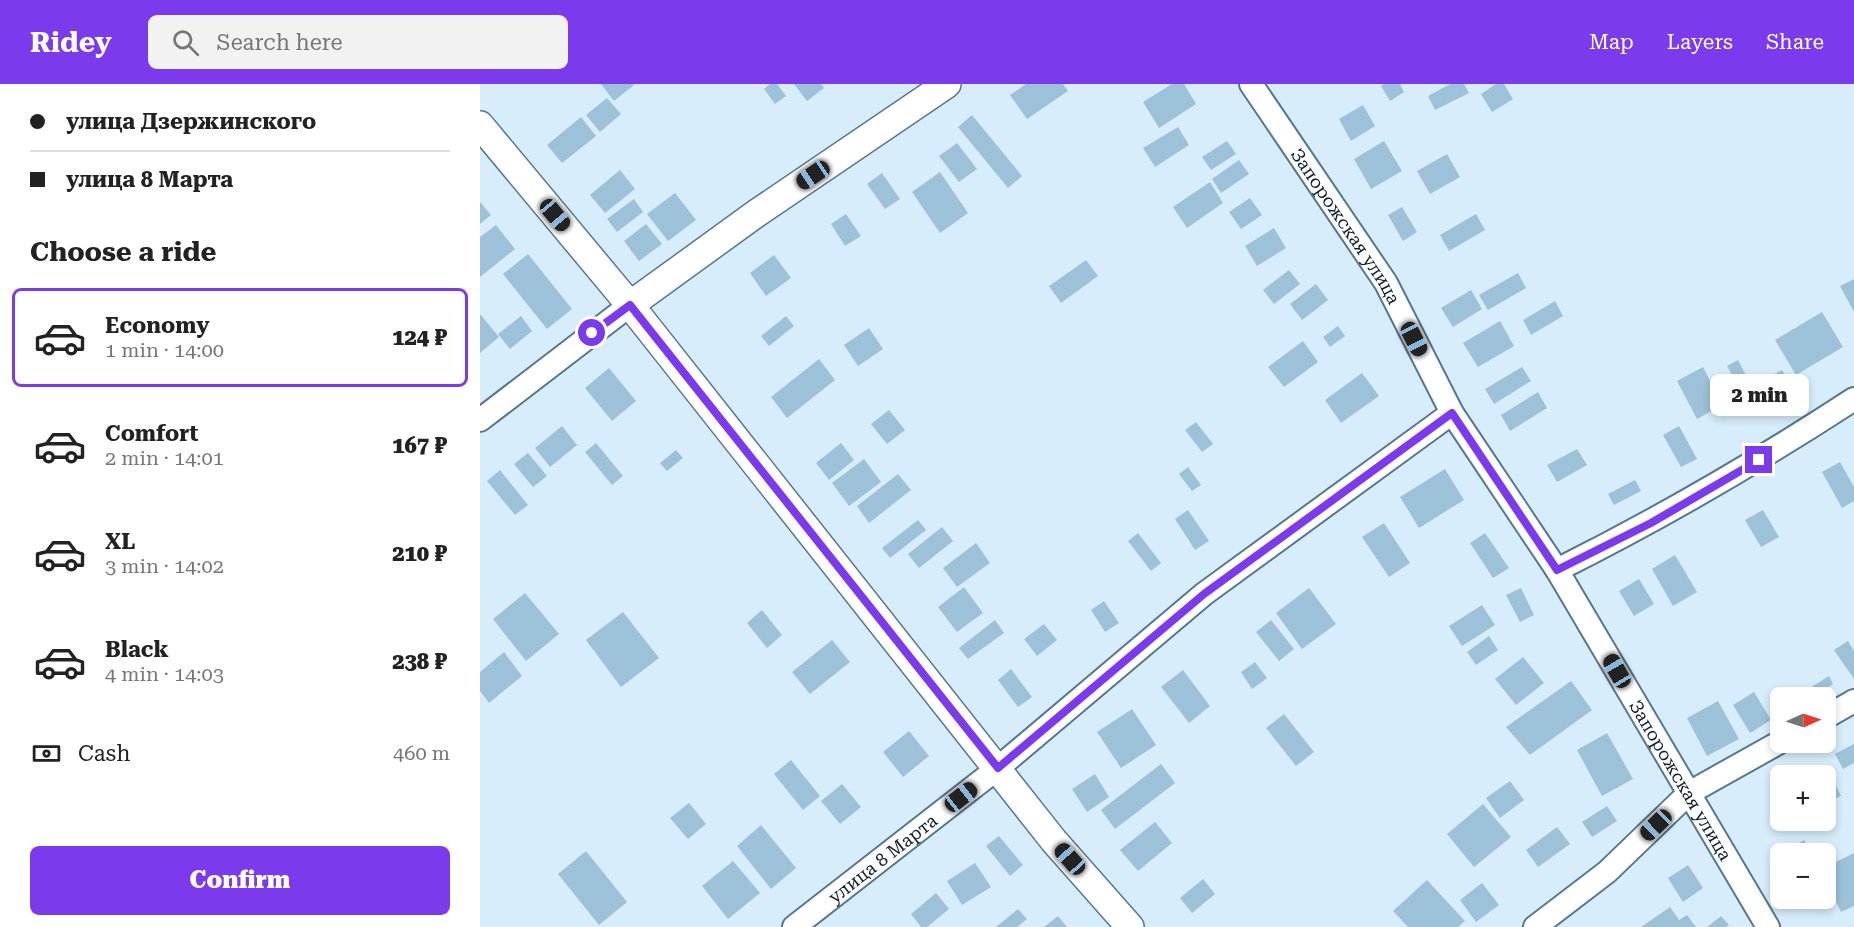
<!DOCTYPE html>
<meta charset="utf-8">
<style>
:root{--surface:#fff;--page:#f2f2f2;--text:#222;--muted:#767676;--line:#e0e0e0;--accent:#7c3aed}
body{margin:0;font-family:"Roboto Serif",serif;background:var(--page);color:var(--text);height:100vh;display:flex;flex-direction:column;font-size:22px;white-space:nowrap}
*{box-sizing:border-box;margin:0}
p{font-size:20px;color:var(--muted)}
.icon{flex:none;width:33px;height:33px;fill:none;stroke:currentColor;stroke-width:2;stroke-linecap:round;stroke-linejoin:round}
.map{position:relative;flex:1;overflow:hidden}
.side{display:flex;flex-direction:column;background:var(--surface);width:480px}
.side>*{flex:none}
.hud{display:grid;align-content:center;height:132px;padding:0 30px;background:var(--surface)}
.needle{width:39px;rotate:87deg}
.controls{position:absolute;left:1290px;top:603px;display:grid;gap:12px}
.controls a{display:grid;place-items:center;width:66px;height:66px;border-radius:9px;background:var(--surface);box-shadow:0 3px 9px #0003;font-size:30px}
.end{position:absolute;width:27px;height:27px;margin:-14px;border:8px solid #7c3aed;background:#fff;box-shadow:0 0 0 3px #fff}
.from{border-radius:50%}
.bubble{position:absolute;height:42px;border-radius:9px;background:var(--surface);box-shadow:0 3px 9px #0003;font-size:20px;font-weight:800;line-height:42px;text-align:center}
.car{position:absolute;width:18px;height:36px;margin:-18px -9px;border-radius:8px;box-shadow:0 0 4px 2px #0007;background:linear-gradient(#222 24%,#8ab4d8 0 40%,#222 0 76%,#8ab4d8 0 86%,#222 0)}
.hud b{display:flex;align-items:center;gap:21px;height:57px;font-size:22px}
.hud b+b{border-top:2px solid var(--line)}
.hud i{width:15px;height:15px;background:var(--text)}
ul{padding:0;list-style:none}
li{display:flex;align-items:center;gap:18px;height:99px;margin:0 12px 9px;padding:0 18px;border:3px solid transparent;border-radius:9px}
li div{flex:1}
li b{display:block;font-size:22px}
li em{font-style:normal;font-weight:800}
li.selected{border-color:var(--accent)}
li>.icon{width:54px;height:54px;stroke-width:1.5}
h2{padding:0 30px;font-size:27px;line-height:72px}
.pay{display:flex;align-items:center;gap:15px;height:66px;padding:0 30px;font-size:22px}
.pay p{margin-inline-start:auto}
.primary-button{display:flex;gap:12px;margin-top:auto;padding:12px 30px}
.primary-button a{flex:1;height:69px;border-radius:9px;background:var(--accent);color:#fff;font-size:24px;font-weight:800;line-height:69px;text-align:center}
header{display:flex;align-items:center;gap:36px;box-sizing:border-box;height:84px;padding:0 30px;background:var(--accent);color:#fff}
header strong{font-size:28px}
nav{display:flex;gap:33px;margin-inline-start:auto;font-size:21px}
.search{width:420px;height:54px;background:var(--page);display:flex;align-items:center;gap:15px;box-sizing:border-box;padding:0 21px;border-radius:9px;color:var(--muted);font-size:22px}
main{display:flex;flex:1;min-height:0}
.map>svg:first-child{display:block}
</style>
<header>
<strong>Ridey</strong>
<div class="search"><svg class="icon" aria-label="search" viewBox="0 0 24 24"><circle cx="10" cy="10" r="6"/><path d="M15 15l6 6"/></svg>Search here</div>
<nav><a>Map</a><a>Layers</a><a>Share</a></nav>
</header>
<main>
<section class="side">
<div class="hud">
<b><i class="from"></i>улица Дзержинского</b>
<b><i></i>улица 8 Марта</b>
</div>
<h2>Choose a ride</h2>
<ul>
<li class="selected"><svg class="icon" aria-label="car" viewBox="0 0 24 24"><path d="M5 17H2v-5l4-1 3-4h7l3 4 3 1v5h-3M9 17h6M6 11h13"/><circle cx="7" cy="17" r="2"/><circle cx="17" cy="17" r="2"/></svg><div><b>Economy</b><p>1 min · 14:00</p></div><em>124 ₽</em></li>
<li><svg class="icon" aria-label="car" viewBox="0 0 24 24"><path d="M5 17H2v-5l4-1 3-4h7l3 4 3 1v5h-3M9 17h6M6 11h13"/><circle cx="7" cy="17" r="2"/><circle cx="17" cy="17" r="2"/></svg><div><b>Comfort</b><p>2 min · 14:01</p></div><em>167 ₽</em></li>
<li><svg class="icon" aria-label="car" viewBox="0 0 24 24"><path d="M5 17H2v-5l4-1 3-4h7l3 4 3 1v5h-3M9 17h6M6 11h13"/><circle cx="7" cy="17" r="2"/><circle cx="17" cy="17" r="2"/></svg><div><b>XL</b><p>3 min · 14:02</p></div><em>210 ₽</em></li>
<li><svg class="icon" aria-label="car" viewBox="0 0 24 24"><path d="M5 17H2v-5l4-1 3-4h7l3 4 3 1v5h-3M9 17h6M6 11h13"/><circle cx="7" cy="17" r="2"/><circle cx="17" cy="17" r="2"/></svg><div><b>Black</b><p>4 min · 14:03</p></div><em>238 ₽</em></li>
</ul>
<div class="pay"><svg class="icon" aria-label="cash" viewBox="0 0 24 24"><path d="M3 7h18v10H3z"/><circle cx="12" cy="12" r="2"/></svg>Cash<p>460 m</p></div>
<div class="primary-button"><a>Confirm</a></div>
</section>
<div class="map">
<svg width="1374" height="843" viewBox="0 0 1374 843">
<rect width="100%" height="100%" fill="#d7edfb"/>
<!-- building -->
<g fill="#9dc1d8">
<path d="M121 0H153L154 1 134 17Z"/>
<path d="M290 0H297L306 12 295 20 284 5Z"/>
<path d="M314 0H341L344 4 327 17Z"/>
<path d="M546 0H583L588 7 547 35 530 11Z"/>
<path d="M692 0H704L716 20 679 44 663 18Z"/>
<path d="M904 0H920L924 8 910 17 901 2Z"/>
<path d="M970 0H984L989 9 955 26 948 12Z"/>
<path d="M1016 0H1024L1033 15 1012 28 1001 10Z"/>
<path d="M127 14 141 30 120 48 106 31Z"/>
<path d="M883 21 895 42 871 57 859 35Z"/>
<path d="M492 31 542 92 528 104 478 43Z"/>
<path d="M101 33 116 52 82 79 67 61Z"/>
<path d="M698 43 709 61 675 83 663 64Z"/>
<path d="M747 57 756 70 731 86 722 73Z"/>
<path d="M904 57 922 87 891 105 874 75Z"/>
<path d="M477 59 497 85 479 98 459 72Z"/>
<path d="M967 70 980 93 950 110 937 87Z"/>
<path d="M759 76 769 90 741 109 732 95Z"/>
<path d="M140 86 155 105 125 129 110 111Z"/>
<path d="M460 88 488 129 460 149 432 108Z"/>
<path d="M402 89 420 115 405 125 387 100Z"/>
<path d="M730 98 743 119 707 144 693 123Z"/>
<path d="M195 109 216 136 188 157 167 130Z"/>
<path d="M770 114 782 131 761 145 749 128Z"/>
<path d="M154 115 163 128 137 148 127 135Z"/>
<path d="M0 118 11 131 0 140Z"/>
<path d="M922 123 937 148 923 157 908 131Z"/>
<path d="M366 130 381 152 365 162 351 140Z"/>
<path d="M996 130 1005 146 969 167 960 151Z"/>
<path d="M166 140 182 160 159 177 144 157Z"/>
<path d="M16 141 35 165 0 193V153Z"/>
<path d="M794 144 806 164 777 182 765 162Z"/>
<path d="M48 170 92 225 67 245 23 190Z"/>
<path d="M294 171 311 194 286 212 270 189Z"/>
<path d="M606 176 618 192 581 219 569 202Z"/>
<path d="M809 186 820 200 794 220 783 206Z"/>
<path d="M1038 189 1046 204 1008 226 999 211Z"/>
<path d="M1374 195V228L1360 202Z"/>
<path d="M836 200 848 216 822 236 810 220Z"/>
<path d="M991 206 1002 225 973 243 961 224Z"/>
<path d="M1075 217 1083 232 1051 251 1043 236Z"/>
<path d="M1342 228 1363 263 1316 291 1295 256Z"/>
<path d="M0 230 19 253 0 269Z"/>
<path d="M41 232 52 247 30 265 18 250Z"/>
<path d="M306 232 314 242 289 262 281 252Z"/>
<path d="M1020 237 1034 262 998 283 983 259Z"/>
<path d="M858 242 865 252 850 263 843 253Z"/>
<path d="M389 244 403 265 378 282 364 261Z"/>
<path d="M823 257 838 278 804 303 788 283Z"/>
<path d="M339 275 355 296 307 334 291 313Z"/>
<path d="M1258 276 1271 301 1261 307 1247 282Z"/>
<path d="M1042 283 1051 297 1014 320 1005 305Z"/>
<path d="M1223 283 1242 321 1217 335 1197 297Z"/>
<path d="M129 284 156 317 132 337 105 304Z"/>
<path d="M1302 286 1319 317 1299 329 1281 297Z"/>
<path d="M882 289 899 312 861 339 845 316Z"/>
<path d="M1058 308 1067 324 1030 347 1021 331Z"/>
<path d="M409 326 425 346 407 360 391 340Z"/>
<path d="M716 338 733 360 722 368 705 346Z"/>
<path d="M82 342 97 361 70 383 55 364Z"/>
<path d="M1199 342 1217 375 1201 383 1183 351Z"/>
<path d="M116 359 143 392 132 401 105 368Z"/>
<path d="M361 359 374 376 349 396 336 379Z"/>
<path d="M1097 365 1107 381 1077 398 1067 381Z"/>
<path d="M196 366 203 374 187 387 180 379Z"/>
<path d="M48 369 67 392 53 403 34 380Z"/>
<path d="M384 375 401 398 369 422 352 399Z"/>
<path d="M1360 378 1374 403V417L1362 424 1342 388Z"/>
<path d="M708 383 721 401 712 407 699 390Z"/>
<path d="M965 385 984 416 939 444 920 413Z"/>
<path d="M20 386 48 421 35 431 7 397Z"/>
<path d="M418 390 431 406 389 439 377 422Z"/>
<path d="M1155 396 1161 407 1134 421 1128 410Z"/>
<path d="M708 426 729 457 715 466 695 435Z"/>
<path d="M1283 426 1299 453 1281 463 1265 436Z"/>
<path d="M438 436 446 446 410 474 402 464Z"/>
<path d="M904 439 930 479 909 493 882 453Z"/>
<path d="M462 443 473 457 439 484 428 470Z"/>
<path d="M658 449 681 479 671 487 648 457Z"/>
<path d="M1005 449 1029 484 1013 494 990 459Z"/>
<path d="M496 459 510 479 477 503 463 484Z"/>
<path d="M1195 471 1217 508 1193 522 1172 485Z"/>
<path d="M1159 495 1174 520 1154 532 1139 507Z"/>
<path d="M484 503 503 529 477 548 458 523Z"/>
<path d="M829 504 856 540 822 565 796 529Z"/>
<path d="M1041 504 1054 531 1040 538 1026 511Z"/>
<path d="M45 509 79 550 46 577 13 535Z"/>
<path d="M624 517 639 539 625 548 611 526Z"/>
<path d="M1002 521 1015 541 982 562 969 542Z"/>
<path d="M282 526 302 551 287 564 267 539Z"/>
<path d="M143 528 179 574 141 603 106 556Z"/>
<path d="M515 536 524 549 488 575 479 564Z"/>
<path d="M791 536 814 565 799 577 776 548Z"/>
<path d="M564 540 577 556 557 572 544 555Z"/>
<path d="M1009 552 1018 566 996 581 987 568Z"/>
<path d="M352 556 370 578 330 610 312 588Z"/>
<path d="M1368 557 1374 567V595L1354 566Z"/>
<path d="M24 568 42 592 9 619 0 607V588Z"/>
<path d="M1043 573 1064 599 1036 621 1015 595Z"/>
<path d="M775 578 787 594 772 605 761 588Z"/>
<path d="M531 585 552 613 538 623 518 596Z"/>
<path d="M703 586 730 622 709 639 681 603Z"/>
<path d="M1349 592 1353 600 1335 612 1330 604Z"/>
<path d="M1091 597 1112 626 1050 671 1026 643Z"/>
<path d="M1274 608 1291 636 1270 649 1253 621Z"/>
<path d="M1238 617 1259 655 1227 672 1207 634Z"/>
<path d="M652 625 676 661 641 684 617 648Z"/>
<path d="M804 630 834 668 816 682 786 644Z"/>
<path d="M429 647 449 672 423 693 403 668Z"/>
<path d="M1127 649 1153 695 1122 712 1097 666Z"/>
<path d="M1374 660V679L1363 685 1355 670Z"/>
<path d="M311 676 340 712 323 726 294 690Z"/>
<path d="M681 680 695 699 635 745 621 726Z"/>
<path d="M1346 681 1361 712 1350 717 1346 709V692H1337L1334 687Z"/>
<path d="M615 690 629 713 607 728 592 705Z"/>
<path d="M1030 697 1044 716 1020 734 1006 714Z"/>
<path d="M362 700 381 723 360 740 341 717Z"/>
<path d="M209 719 226 740 208 755 190 734Z"/>
<path d="M1003 720 1031 753 994 783 967 750Z"/>
<path d="M1127 722 1137 737 1112 753 1102 738Z"/>
<path d="M675 738 692 759 658 787 640 766Z"/>
<path d="M281 741 316 784 291 805 257 762Z"/>
<path d="M1077 743 1090 760 1058 783 1046 766Z"/>
<path d="M519 752 543 781 530 792 506 762Z"/>
<path d="M1324 756 1332 770H1300V776L1298 771Z"/>
<path d="M106 767 147 818 119 841 78 790Z"/>
<path d="M1374 769V822L1361 828 1346 797V783Z"/>
<path d="M253 777 280 809 248 835 222 802Z"/>
<path d="M495 779 511 803 482 821 467 797Z"/>
<path d="M1208 781 1223 804 1203 818 1188 794Z"/>
<path d="M723 795 735 810 712 829 700 814Z"/>
<path d="M947 796 985 837 978 843H928L913 827Z"/>
<path d="M1002 799 1019 821 996 838 980 816Z"/>
<path d="M456 809 469 825 447 843H441L431 830Z"/>
<path d="M1190 823 1199 836 1207 831 1216 843H1161Z"/>
<path d="M538 825 547 835 537 843H516Z"/>
<path d="M578 832 587 843H564Z"/>
<path d="M1241 832 1249 841 1246 843H1227Z"/>
</g>
<g fill="none" stroke-linecap="round" stroke-linejoin="round">
<!-- minor casing -->
<g stroke="#55788d" stroke-width="26">
<g id="minor">
<path id="s1" d="M771 0 906 199 972 329 1077 486 1288 843"/>
<path d="M0 336 150 221"/>
<path d="M1077 486C1181 434 1276 379 1374 315"/>
<path d="M1346 633 1374 617"/>
<path id="s2" d="M314 843 518 684 724 510 972 329"/>
<path d="M1055 843 1127 788 1209 709 1300 658"/>
</g>
</g>
<!-- tertiary casing -->
<g stroke="#55788d" stroke-width="30">
<g id="tertiary">
<path d="M0 41 150 221 574 757 650 843"/>
<path d="M150 221 277 129 467 0"/>
</g>
</g>
<!-- minor -->
<use href="#minor" stroke="#fff" stroke-width="22"/>
<!-- tertiary -->
<use href="#tertiary" stroke="#fff" stroke-width="27"/>
</g>
<g fill="none" stroke-linecap="round" stroke-linejoin="round">
<!-- route -->
<path stroke="#7c3aed" stroke-width="8" d="M112 249 150 221 518 684 724 510 972 329 1077 486 1171 439 1279 376"/>
</g>
<g text-anchor="middle" dominant-baseline="central" stroke-width="4.5" stroke-linejoin="round" paint-order="stroke">
<!-- street labels -->
<g font-size="18" fill="#0f1d25" stroke="#f0f8fc">
<text stroke="none"><textPath href="#s1" startOffset="171">Запорожская улица</textPath></text>
<text stroke="none"><textPath href="#s1" startOffset="819">Запорожская улица</textPath></text>
<text stroke="none"><textPath href="#s2" startOffset="112">улица 8 Марта</textPath></text>
</g>
</g>
</svg>
<div class="controls">
<a><svg class="needle" viewBox="-14 -14 28 28"><path d="M0-13l5 13h-10z" fill="#e53935"/><path d="M0 13l5-13h-10z" fill="#767676"/></svg></a>
<a>+</a>
<a>−</a>
</div>
<i class="end from" style="left:112px;top:249px"></i>
<i class="end" style="left:1279px;top:376px"></i>
<div class="bubble" style="left:1230px;top:290px;width:99px">2 min</div>
<i class="car" style="left:333px;top:91px;rotate:236deg"></i>
<i class="car" style="left:75px;top:131px;rotate:140deg"></i>
<i class="car" style="left:934px;top:255px;rotate:153deg"></i>
<i class="car" style="left:1137px;top:587px;rotate:330deg"></i>
<i class="car" style="left:481px;top:713px;rotate:52deg"></i>
<i class="car" style="left:1176px;top:741px;rotate:226deg"></i>
<i class="car" style="left:590px;top:775px;rotate:318deg"></i>
</div>
</main>
